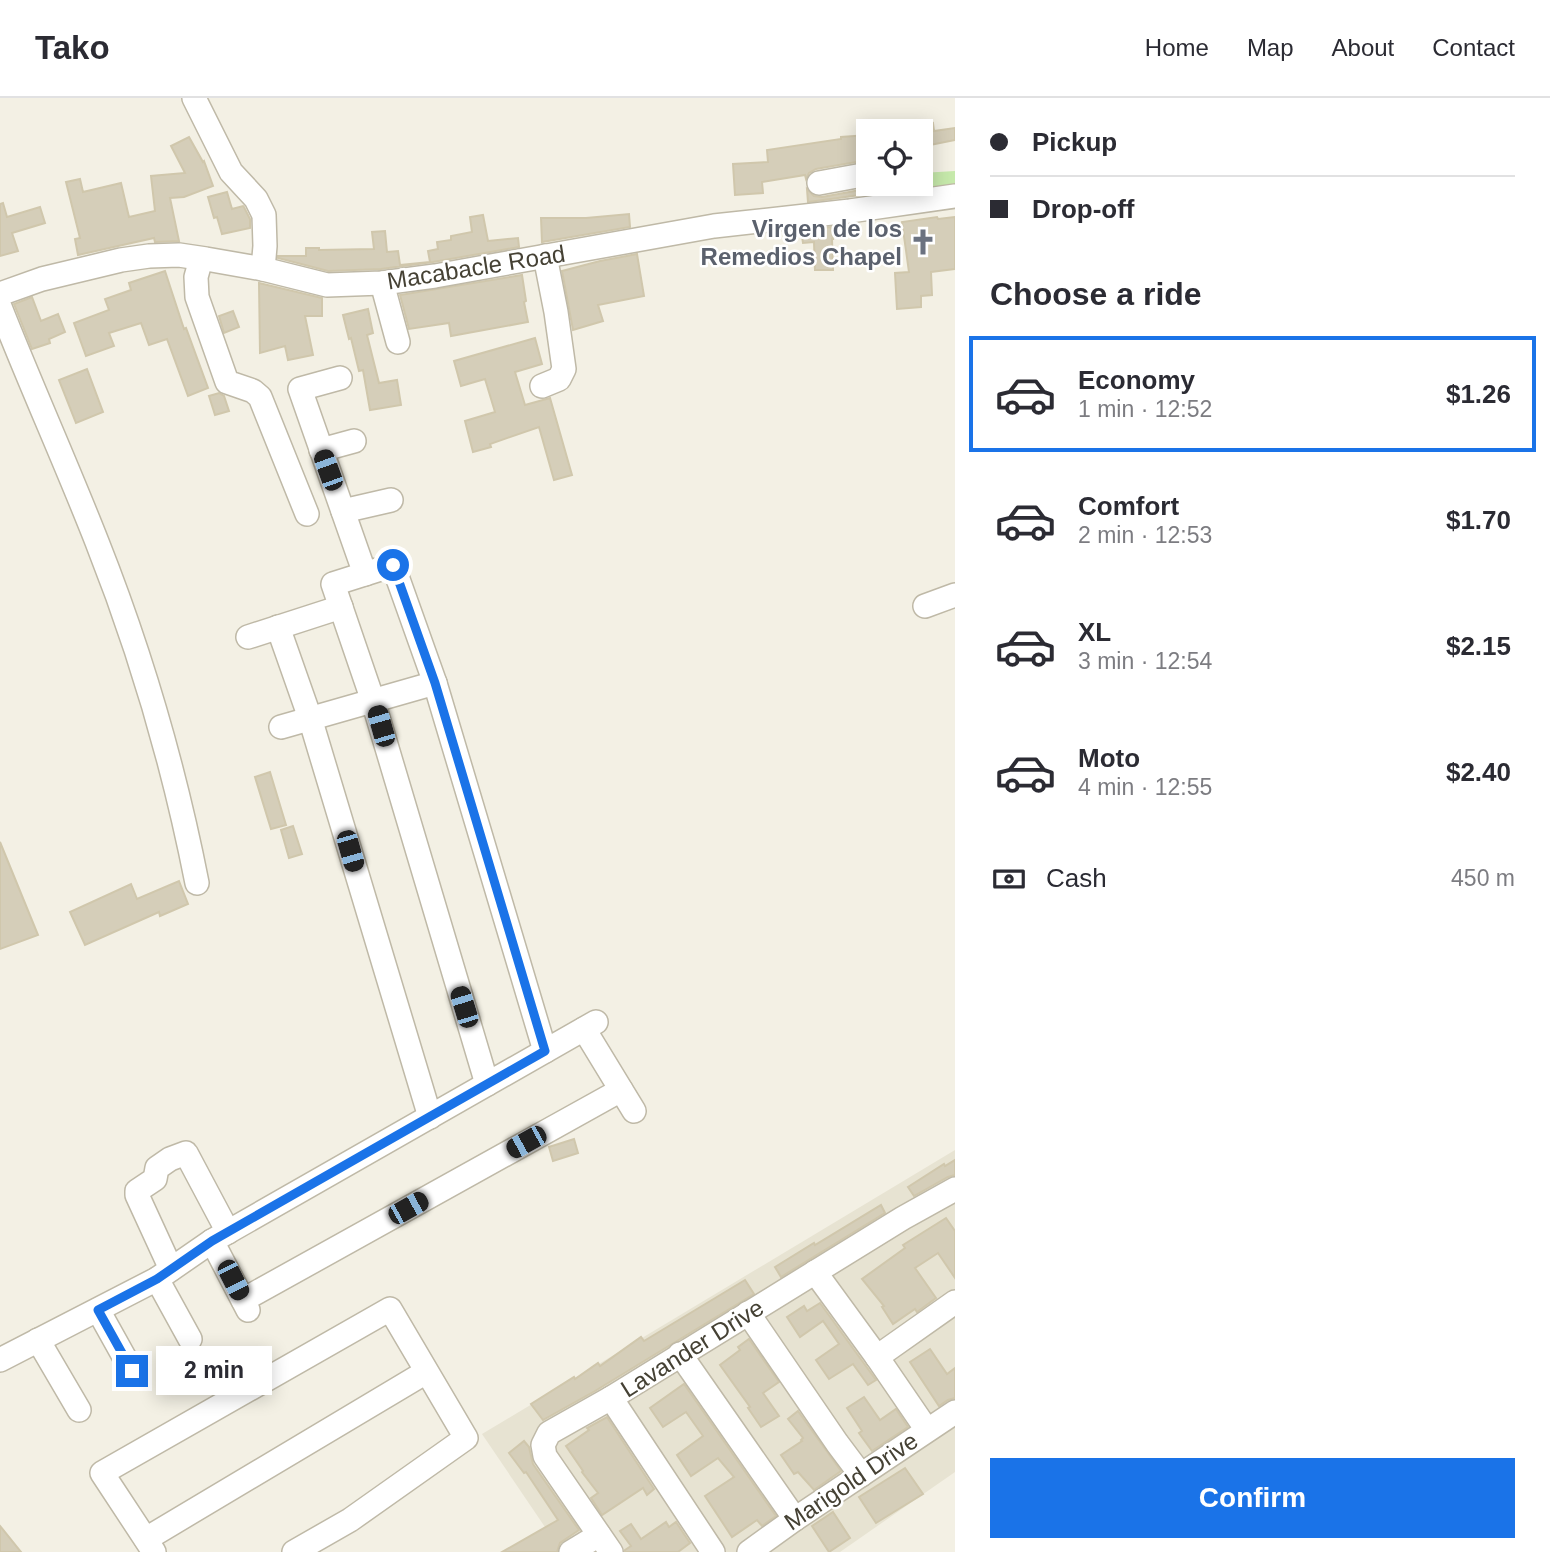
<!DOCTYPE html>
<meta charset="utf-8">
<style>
:root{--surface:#fff;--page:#f2f2f3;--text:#2b2b33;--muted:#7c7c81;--line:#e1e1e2;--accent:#1a73e8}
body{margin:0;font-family:Helvetica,sans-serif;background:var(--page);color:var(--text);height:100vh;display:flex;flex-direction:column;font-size:26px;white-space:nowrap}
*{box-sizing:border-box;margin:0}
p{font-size:23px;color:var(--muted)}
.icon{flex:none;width:38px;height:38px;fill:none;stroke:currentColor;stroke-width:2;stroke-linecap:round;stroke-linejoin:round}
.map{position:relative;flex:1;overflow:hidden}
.details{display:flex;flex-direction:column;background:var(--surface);width:595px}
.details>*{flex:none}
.guide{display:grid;align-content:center;height:154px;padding:0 35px;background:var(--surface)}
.tools{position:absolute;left:856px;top:21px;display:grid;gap:14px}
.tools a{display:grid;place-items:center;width:77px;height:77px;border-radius:0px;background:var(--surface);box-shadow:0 4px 18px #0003;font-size:35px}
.end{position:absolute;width:32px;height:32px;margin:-16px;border:9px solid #1a73e8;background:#fff;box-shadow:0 0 0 4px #fff}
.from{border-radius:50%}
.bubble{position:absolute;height:49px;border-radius:0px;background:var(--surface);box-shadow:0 4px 18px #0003;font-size:23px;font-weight:700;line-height:49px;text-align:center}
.car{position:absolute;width:21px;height:42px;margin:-21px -10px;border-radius:9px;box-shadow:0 0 5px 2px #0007;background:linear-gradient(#222 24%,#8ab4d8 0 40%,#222 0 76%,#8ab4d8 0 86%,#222 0)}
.guide b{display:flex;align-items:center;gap:24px;height:66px;font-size:26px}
.guide b+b{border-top:2px solid var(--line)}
.guide i{width:18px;height:18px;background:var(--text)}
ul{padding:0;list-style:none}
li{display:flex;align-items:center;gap:21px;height:116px;margin:0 14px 10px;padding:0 21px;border:4px solid transparent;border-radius:0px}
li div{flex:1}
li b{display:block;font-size:26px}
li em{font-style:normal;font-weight:700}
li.selected{border-color:var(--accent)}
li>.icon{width:63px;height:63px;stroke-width:1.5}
h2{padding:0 35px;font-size:32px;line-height:84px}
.pay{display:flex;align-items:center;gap:18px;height:77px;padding:0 35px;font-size:26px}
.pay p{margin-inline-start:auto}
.action{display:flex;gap:14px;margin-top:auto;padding:14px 35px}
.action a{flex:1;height:80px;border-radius:0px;background:var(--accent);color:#fff;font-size:28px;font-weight:700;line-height:80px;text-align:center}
header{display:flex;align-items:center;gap:42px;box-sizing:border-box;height:98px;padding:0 35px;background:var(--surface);border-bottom:2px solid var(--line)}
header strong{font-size:33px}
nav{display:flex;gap:38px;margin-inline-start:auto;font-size:24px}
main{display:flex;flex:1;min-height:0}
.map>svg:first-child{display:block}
</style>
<header>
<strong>Tako</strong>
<nav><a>Home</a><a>Map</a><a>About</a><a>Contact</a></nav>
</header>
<main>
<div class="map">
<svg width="955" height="1454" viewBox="0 0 955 1454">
<rect width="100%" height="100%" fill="#f3f0e4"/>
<!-- residential -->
<path fill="#e7e3d2" d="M955 1052V1374L840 1454H509L547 1432 482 1336Z"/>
<!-- green -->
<path fill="#c6e9ab" d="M955 73V95L916 98 915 86H920L921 75Z"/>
<!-- building -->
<g fill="#d5ceb9" stroke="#d0c7ac" stroke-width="2">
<path d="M933 25 934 33 955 30V42L920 49V28Z"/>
<path d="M868 37V62L816 71 809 75 806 81 805 77 762 84 763 95 735 97 733 66 768 64 767 52 841 41V39Z"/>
<path d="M189 39 203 64 204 63 213 88 184 99 170 100 179 143 155 144 154 140 78 157 75 141 80 140 66 84 80 81 83 94 121 85 129 119 155 113 151 78 185 75 171 48Z"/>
<path d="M878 86H882L883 94 808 104 807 91 814 98 822 99 871 90Z"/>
<path d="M227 94 232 111 243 108 244 109 250 121V130L222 136 217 119 214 120 208 99Z"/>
<path d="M3 105 7 119 40 109 45 125 12 135 18 153 0 158V106Z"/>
<path d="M629 116 630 129 542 144 541 120H586Z"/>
<path d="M483 117 488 143 518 140 519 149 433 164 381 171 328 173 278 160V158H306V150H319V152L374 151 372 134 385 133 387 154 398 153 400 167 430 164 428 153 438 151 437 144 451 142V138L472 134 470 119Z"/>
<path d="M937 119 938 121 955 119V171L931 174 932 197 921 198V209L897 211 895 175 909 174 902 124Z"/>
<path d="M831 129 833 141H832L833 172H815L814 144 803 145 801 132Z"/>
<path d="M637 156 644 198 598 207 603 223 573 232 562 173 600 163Z"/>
<path d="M165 173 184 231 186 230 208 290 188 298 167 241 149 247 141 225 109 235 114 248 86 258 74 225 109 212 105 201 131 192 129 185Z"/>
<path d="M522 177 526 203 524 204 528 224 451 238 449 225 409 231 400 197Z"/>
<path d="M259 185 322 200V218H305L313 257 288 262 285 248 260 255Z"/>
<path d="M32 199 41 223 58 216 65 234 49 241 50 245 32 251 14 206Z"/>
<path d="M368 211 373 235 367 237 379 285 397 282 401 307 370 312 363 272 359 273 351 240 349 241 343 217Z"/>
<path d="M233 213 239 229 224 235 219 218Z"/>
<path d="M535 240 542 266 515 274 525 307 550 300 572 377 554 382 539 329 490 346 491 349 473 354 465 323 495 314 485 281 461 288 454 263Z"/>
<path d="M87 271 103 314 76 325 59 282Z"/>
<path d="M219 295 224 298 229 313 215 317 209 298Z"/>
<path d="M270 674 286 727 271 731 255 679Z"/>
<path d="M293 728 302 756 289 760 281 732Z"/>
<path d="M0 744 38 837 0 851Z"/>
<path d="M179 783 188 806 160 818 159 814 85 847 70 814 131 786 137 801Z"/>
<path d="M574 1041 578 1055 553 1063 549 1049Z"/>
<path d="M955 1062V1077L948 1079 914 1098 908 1089 944 1066 945 1068Z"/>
<path d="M881 1107 885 1115 781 1179 775 1169 814 1145 815 1147Z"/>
<path d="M946 1120 955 1133V1180L938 1155 915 1170 936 1200 917 1214 915 1211 893 1226 882 1209 884 1208 862 1181 905 1150 903 1147Z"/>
<path d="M745 1182 754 1196 595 1293 543 1322 531 1306 574 1279 575 1281 598 1265 600 1268 641 1239 644 1243Z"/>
<path d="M820 1205 876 1282 868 1287 853 1266 829 1281 816 1262 839 1246 823 1223 800 1239 787 1219 804 1208 807 1213Z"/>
<path d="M749 1241 779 1284 763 1295 779 1318 761 1329 748 1310 750 1309 720 1267 740 1252 738 1249Z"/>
<path d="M930 1251 947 1276 955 1270V1300L948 1302 939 1308 910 1264Z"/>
<path d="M684 1286 776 1418 762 1428 757 1422 732 1439 705 1398 734 1379 718 1360 691 1378 677 1357 703 1338 686 1314 663 1329 650 1310Z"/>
<path d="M864 1299 880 1322 896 1311 908 1329 872 1353 859 1335 862 1333 847 1310Z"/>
<path d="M798 1313 841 1373 814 1392 798 1374 794 1376 781 1357 802 1343 801 1342 803 1340 788 1321Z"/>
<path d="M607 1319 654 1391 647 1397 643 1390 602 1417 591 1400 598 1395 582 1374 583 1373 566 1348 589 1332 587 1330Z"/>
<path d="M524 1343 529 1349 533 1366 579 1432 560 1445 557 1454H502L558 1422 526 1374 524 1375 509 1355Z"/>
<path d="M905 1370 923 1396 876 1425 859 1399Z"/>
<path d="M833 1414 850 1440 829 1454 812 1428Z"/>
<path d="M666 1424 669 1429 676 1424 690 1445 678 1454H625V1452L631 1448 620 1433 631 1426 641 1441Z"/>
<path d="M0 1428 21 1454H0Z"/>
</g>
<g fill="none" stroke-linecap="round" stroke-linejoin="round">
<!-- minor casing -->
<g stroke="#bfb9a7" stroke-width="26">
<g id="minor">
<path d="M194 0 231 74 256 101 264 117 265 148 263 171"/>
<path d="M819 85 868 76"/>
<path d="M201 161 196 179 197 199 227 284 253 293 260 299 307 416"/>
<path d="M382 185 398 244"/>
<path d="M0 196 42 181 121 162 149 158 179 157 206 161 263 171 327 187 382 185 435 178 714 128 850 113 955 98"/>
<path d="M0 209C31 288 66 365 97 444 141 555 174 668 197 785"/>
<path d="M340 280 300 291 365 476"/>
<path d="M542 288 559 281 564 271 556 214 545 158"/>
<path d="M321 352 354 343"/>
<path d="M343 413 391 402"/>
<path d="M925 508 955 497"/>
<path d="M278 529 310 620 430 1019"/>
<path d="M248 539 341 509"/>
<path d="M281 629 435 585"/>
<path d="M584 931 634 1013"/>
<path d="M487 986 373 603 333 486 393 467 435 585 545 953"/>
<path d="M212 1143 248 1212"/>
<path d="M171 1171 137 1097V1093L155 1081 157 1070 170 1061 186 1055 228 1134"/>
<path d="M815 1174 877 1259 927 1332"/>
<path d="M157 1181 190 1241"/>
<path d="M243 1202 621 992"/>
<path d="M98 1212 132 1273"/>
<path d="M748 1215 837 1345 861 1377"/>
<path d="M38 1242 79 1312"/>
<path d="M680 1256 795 1421"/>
<path d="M877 1259 955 1204"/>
<path d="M0 1262 157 1181 212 1143 596 924"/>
<path d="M611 1300 713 1454"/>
<path d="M146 1441 426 1274"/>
<path d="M154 1454 102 1375 390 1211 466 1340 350 1422 294 1454"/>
<path d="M571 1454 599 1437"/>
<path d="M611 1454 545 1358 543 1347 549 1335 611 1300 903 1120 955 1091"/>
<path d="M749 1454 795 1421 955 1314"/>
</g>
</g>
<!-- minor -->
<use href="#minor" stroke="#fff" stroke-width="23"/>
</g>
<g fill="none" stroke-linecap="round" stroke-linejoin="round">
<!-- route -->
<path stroke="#1a73e8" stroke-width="9" d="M132 1273 98 1212 157 1181 212 1143 545 953 435 585 393 467"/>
</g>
<!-- icons -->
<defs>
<g id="church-bare" transform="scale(2.1)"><path d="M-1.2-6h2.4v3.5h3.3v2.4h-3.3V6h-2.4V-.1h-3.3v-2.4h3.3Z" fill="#6b7280" stroke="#fff" stroke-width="2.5" paint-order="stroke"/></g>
</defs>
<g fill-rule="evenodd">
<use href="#church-bare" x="923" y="144"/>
</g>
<g text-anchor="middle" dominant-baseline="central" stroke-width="5" stroke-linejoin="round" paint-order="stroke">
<!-- worship labels -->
<g font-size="24" font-weight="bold" fill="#5b616d" stroke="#fff" text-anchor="end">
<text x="902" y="130">Virgen de los<tspan x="902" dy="28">Remedios Chapel</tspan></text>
</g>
<!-- street labels -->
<g font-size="24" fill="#454134" stroke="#fff">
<text transform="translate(476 169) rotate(-9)">Macabacle Road</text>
<text transform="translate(692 1250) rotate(-32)">Lavander Drive</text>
<text transform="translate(851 1383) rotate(-34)">Marigold Drive</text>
</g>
</g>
</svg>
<div class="tools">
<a><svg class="icon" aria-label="locate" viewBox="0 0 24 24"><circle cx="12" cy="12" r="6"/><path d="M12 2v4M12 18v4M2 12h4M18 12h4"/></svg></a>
</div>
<i class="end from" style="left:393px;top:467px"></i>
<i class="end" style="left:132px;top:1273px"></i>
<div class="bubble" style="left:156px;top:1248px;width:116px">2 min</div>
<i class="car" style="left:328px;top:372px;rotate:340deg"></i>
<i class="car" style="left:381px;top:628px;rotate:344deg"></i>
<i class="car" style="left:350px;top:753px;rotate:164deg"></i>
<i class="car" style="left:464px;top:909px;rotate:343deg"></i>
<i class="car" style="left:526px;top:1044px;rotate:241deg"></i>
<i class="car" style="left:408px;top:1110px;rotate:61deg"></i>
<i class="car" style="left:233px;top:1182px;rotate:153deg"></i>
</div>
<section class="details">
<div class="guide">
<b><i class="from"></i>Pickup</b>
<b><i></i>Drop-off</b>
</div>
<h2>Choose a ride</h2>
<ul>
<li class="selected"><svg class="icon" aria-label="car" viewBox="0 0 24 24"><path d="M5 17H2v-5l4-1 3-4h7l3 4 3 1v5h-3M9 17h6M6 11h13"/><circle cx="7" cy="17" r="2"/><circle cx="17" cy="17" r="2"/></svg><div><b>Economy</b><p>1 min · 12:52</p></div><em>$1.26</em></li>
<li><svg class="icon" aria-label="car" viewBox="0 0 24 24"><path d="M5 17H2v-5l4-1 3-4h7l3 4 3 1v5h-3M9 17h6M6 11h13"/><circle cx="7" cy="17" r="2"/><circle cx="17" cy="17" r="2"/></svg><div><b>Comfort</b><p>2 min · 12:53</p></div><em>$1.70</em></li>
<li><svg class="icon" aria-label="car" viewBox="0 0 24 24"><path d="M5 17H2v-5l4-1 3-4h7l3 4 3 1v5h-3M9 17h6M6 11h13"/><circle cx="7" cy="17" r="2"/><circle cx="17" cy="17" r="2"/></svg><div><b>XL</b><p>3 min · 12:54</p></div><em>$2.15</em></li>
<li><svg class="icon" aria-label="car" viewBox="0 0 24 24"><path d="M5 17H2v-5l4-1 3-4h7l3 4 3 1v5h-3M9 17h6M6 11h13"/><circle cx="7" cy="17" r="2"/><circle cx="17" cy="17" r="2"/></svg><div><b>Moto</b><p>4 min · 12:55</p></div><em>$2.40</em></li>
</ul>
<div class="pay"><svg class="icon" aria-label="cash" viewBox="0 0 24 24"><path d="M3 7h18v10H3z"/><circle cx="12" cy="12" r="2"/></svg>Cash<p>450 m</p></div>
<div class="action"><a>Confirm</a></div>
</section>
</main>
